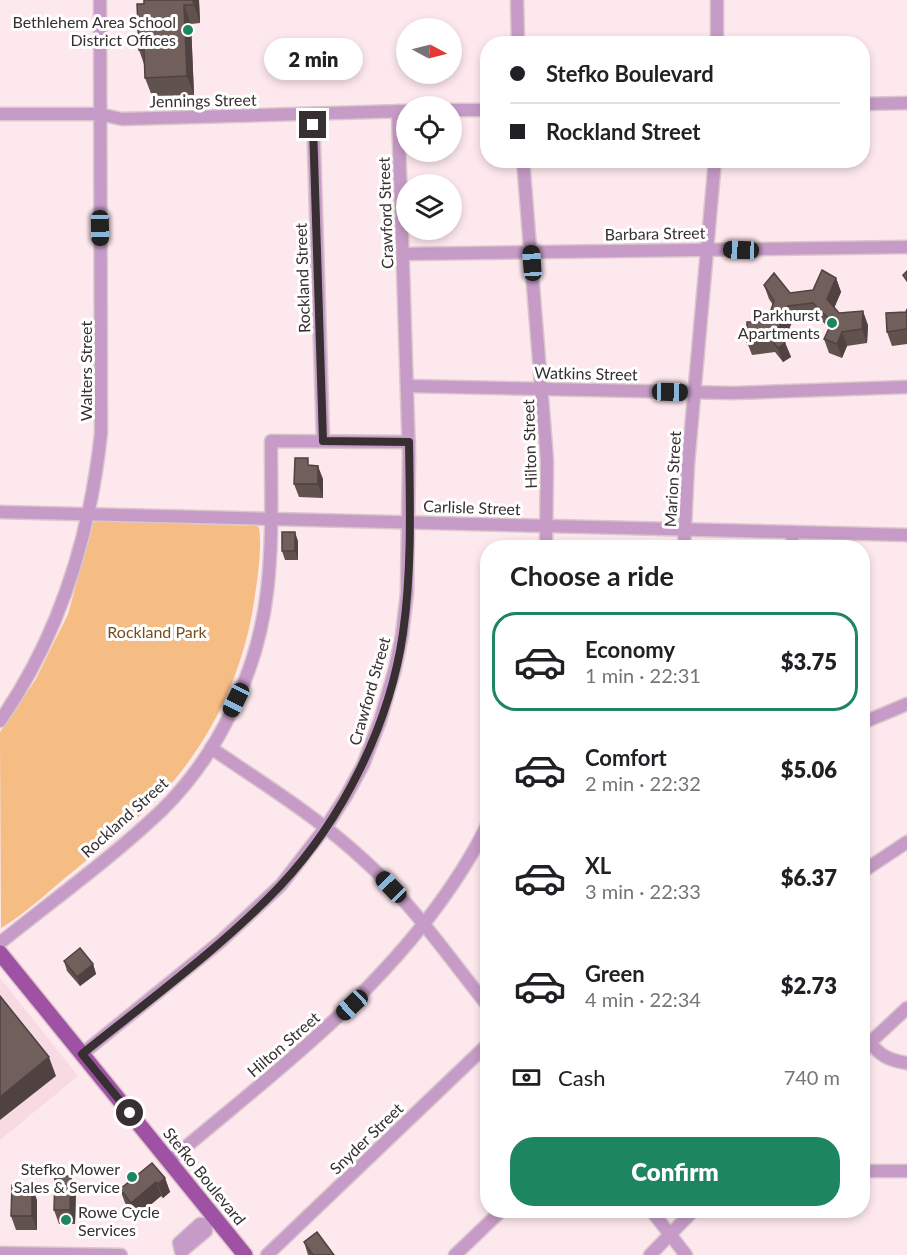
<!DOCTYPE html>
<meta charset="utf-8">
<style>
:root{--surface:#fff;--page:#f2f2f2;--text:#202124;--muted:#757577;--line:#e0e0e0;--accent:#1d8560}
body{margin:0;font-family:Lato,sans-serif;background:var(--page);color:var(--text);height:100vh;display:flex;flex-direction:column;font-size:22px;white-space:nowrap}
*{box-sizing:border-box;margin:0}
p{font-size:20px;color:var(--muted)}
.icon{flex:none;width:33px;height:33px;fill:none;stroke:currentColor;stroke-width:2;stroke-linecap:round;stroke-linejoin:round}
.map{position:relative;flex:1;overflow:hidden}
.panel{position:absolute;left:480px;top:540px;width:390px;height:678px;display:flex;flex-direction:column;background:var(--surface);border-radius:24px;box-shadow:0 3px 9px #0003}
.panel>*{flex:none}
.banner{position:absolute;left:480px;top:36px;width:390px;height:132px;border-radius:24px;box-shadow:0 3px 9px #0003;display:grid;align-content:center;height:132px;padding:0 30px;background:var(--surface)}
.needle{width:39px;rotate:97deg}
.controls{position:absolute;left:396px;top:18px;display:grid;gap:12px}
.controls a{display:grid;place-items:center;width:66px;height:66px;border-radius:50%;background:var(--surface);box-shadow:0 3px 9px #0003;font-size:30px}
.end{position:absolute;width:27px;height:27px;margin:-14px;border:8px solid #372f31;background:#fff;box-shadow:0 0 0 3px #fff}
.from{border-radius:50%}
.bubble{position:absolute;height:42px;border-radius:21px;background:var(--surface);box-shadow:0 3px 9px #0003;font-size:20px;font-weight:800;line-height:42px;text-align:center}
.car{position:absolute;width:18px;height:36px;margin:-18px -9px;border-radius:8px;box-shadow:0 0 4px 2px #0007;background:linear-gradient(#222 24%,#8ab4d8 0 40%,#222 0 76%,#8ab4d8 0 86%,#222 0)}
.banner b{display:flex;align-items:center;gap:21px;height:57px;font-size:22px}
.banner b+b{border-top:2px solid var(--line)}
.banner i{width:15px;height:15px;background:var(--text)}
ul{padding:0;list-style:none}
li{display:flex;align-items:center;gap:18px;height:99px;margin:0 12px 9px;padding:0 18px;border:3px solid transparent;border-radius:24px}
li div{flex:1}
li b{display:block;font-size:22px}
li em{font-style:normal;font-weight:800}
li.active{border-color:var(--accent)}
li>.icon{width:54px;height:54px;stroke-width:1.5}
h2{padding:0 30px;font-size:27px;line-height:72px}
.pay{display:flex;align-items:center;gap:15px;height:66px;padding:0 30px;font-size:22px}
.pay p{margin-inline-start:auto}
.action{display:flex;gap:12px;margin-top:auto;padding:12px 30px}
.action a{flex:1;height:69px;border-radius:24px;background:var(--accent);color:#fff;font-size:24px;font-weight:800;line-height:69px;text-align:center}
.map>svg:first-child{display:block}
</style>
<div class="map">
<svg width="907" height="1255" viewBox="0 0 907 1255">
<rect width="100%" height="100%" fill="#fde8ee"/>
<!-- built -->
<path fill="#f7dae2" d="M0 978 78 1076 0 1140Z"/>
<!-- green -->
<path fill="#f5bc84" d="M96 521 256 526 259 527C262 545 258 577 255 595 245 669 213 739 162 794 136 821 105 845 76 869 52 888 28 912 1 928L0 732 36 679 68 614 93 523Z"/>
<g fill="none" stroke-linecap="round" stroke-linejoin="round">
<!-- minor casing -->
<g stroke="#d9c7cc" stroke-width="15">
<g id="minor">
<path d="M517 0 518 44"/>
<path d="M717 0V44"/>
<path d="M862 104 907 103"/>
<path d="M452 110H488"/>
<path d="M0 114H99L122 119 406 111"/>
<path d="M313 114 323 441"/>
<path d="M523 160 547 460 546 548"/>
<path d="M403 254 907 247"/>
<path d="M408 386 733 393 907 387"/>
<path d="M0 512 907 535"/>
<path d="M792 532 793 548"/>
<path d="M684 548 688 464 715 160"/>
<path d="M0 721C59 636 90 536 101 433L100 0"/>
<path d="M862 723 907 704"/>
<path d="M211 748C264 784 319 818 366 862 411 902 450 959 488 1006"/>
<path d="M862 872 907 842"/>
<path d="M0 943C53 900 113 857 162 810 219 754 258 671 267 592 273 543 271 491 271 441L409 442"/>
<path d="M862 1035C879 1052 881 1059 907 1063"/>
<path d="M862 1050 907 1008"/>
<path d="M82 1054 220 942 281 885 326 827 346 796 363 765 380 721 395 669 402 635 407 593 409 456 398 111"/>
<path d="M169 1161C266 1079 366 1005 441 901 459 876 475 851 488 823"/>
<path d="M862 1171H907"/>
<path d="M651 1210 686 1255"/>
<path d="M182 1251 206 1231V1224"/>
<path d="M0 1253 121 1255"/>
<path d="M182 1255 179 1243 200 1224H206L216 1217"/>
<path d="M267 1255 488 1044"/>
<path d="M455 1255 502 1210"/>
<path d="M650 1255 694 1210"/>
</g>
</g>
<!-- major casing -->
<g stroke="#d9c7cc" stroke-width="18">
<path id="major" d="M0 953 245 1255"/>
</g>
<!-- minor -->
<use href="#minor" stroke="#c69bc7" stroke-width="12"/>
<!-- major -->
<use href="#major" stroke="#9f51a3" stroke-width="15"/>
</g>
<!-- wall -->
<g fill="#61524e">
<path d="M144 0H199L200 23 191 24 194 95 152 96 145 78V67L139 50Z"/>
<path d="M836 278 841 292 834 308 839 313 868 325 867 343 847 346 842 358 829 353 824 339 829 328 818 317 793 320 784 340 791 357 783 362 775 352 752 355 747 342 767 322 773 305 769 299 764 285 790 293 813 290Z"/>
<path d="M907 309V344L892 346 887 332 906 312Z"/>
<path d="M310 465 323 479V498L299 497 294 484Z"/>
<path d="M298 541V560H285L282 551Z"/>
<path d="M64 961 93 964 96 974 80 986 67 971Z"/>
<path d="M165 1178 170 1192 163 1198 161 1196 136 1217 125 1203 120 1189Z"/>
<path d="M76 1190 75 1224H59L54 1210Z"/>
<path d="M37 1200V1230H16L11 1216Z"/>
<path d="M304 1242 334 1255H308Z"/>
</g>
<!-- shaded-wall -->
<g fill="#4f4240">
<path d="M193 0H199L200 23 194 5Z"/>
<path d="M184 5 191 24 194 95 187 76Z"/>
<path d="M836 278 841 292 832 313 827 299Z"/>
<path d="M788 306 793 320 783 343 778 329Z"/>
<path d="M863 311 868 325 867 343 862 329Z"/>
<path d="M842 332 847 346 842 358 837 344Z"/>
<path d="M785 343 791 357 783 362 778 348Z"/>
<path d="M318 466 323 479V498L318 484Z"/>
<path d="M295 532 298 541V560L295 551Z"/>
<path d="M93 964 96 974 80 986 77 977Z"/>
<path d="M49 1057 56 1076 0 1120V1097Z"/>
<path d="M71 1176 76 1190 75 1224 70 1210Z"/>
<path d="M165 1178 170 1192 163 1198 158 1184Z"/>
<path d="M156 1182 161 1196 136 1217 131 1203Z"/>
<path d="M32 1186 37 1200V1230L32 1216Z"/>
</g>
<!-- building -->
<g fill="#715f5b" stroke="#4f4240" stroke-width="1.5">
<path d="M144 0H193L194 5H184L187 76 145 78 144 50H139L137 4H144Z"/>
<path d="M822 270 836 278 827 299 839 313 863 311 862 329 842 332 837 344 824 339 832 322 813 303 788 306 778 329 785 343 778 348 770 338 747 342V322H767L774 301 764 285 774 273 790 293 813 290Z"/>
<path d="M907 271V281L903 275Z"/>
<path d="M907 309V329L887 332 886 313 906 312Z"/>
<path d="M295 458H308V465L318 466V484H294Z"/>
<rect x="282" y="532" width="13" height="19"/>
<path d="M80 948 93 964 77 977 64 961Z"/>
<path d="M0 996 49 1057 0 1097Z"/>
<path d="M152 1163 165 1178 158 1184 156 1182 131 1203 120 1189Z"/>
<path d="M55 1176H71L70 1210H54Z"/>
<path d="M12 1185 32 1186V1216H11Z"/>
<path d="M317 1232 334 1255H313L304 1242Z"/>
</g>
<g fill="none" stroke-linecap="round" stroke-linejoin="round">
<!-- route -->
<path stroke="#372f31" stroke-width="8" d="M130 1113 82 1054C148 1001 222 947 280 886 343 819 390 724 403 633 412 570 410 505 409 442L323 441 313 125"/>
</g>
<!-- markers -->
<g fill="#1d8560" stroke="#fff" stroke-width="2">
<circle cx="188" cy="30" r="6"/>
<circle cx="832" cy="323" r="6"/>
<circle cx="132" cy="1177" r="6"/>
<circle cx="66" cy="1220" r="6"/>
</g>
<g text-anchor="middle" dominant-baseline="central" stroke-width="6" stroke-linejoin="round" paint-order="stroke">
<!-- poi labels -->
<g font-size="16" fill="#372f31" stroke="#fff" text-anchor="end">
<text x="176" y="21">Bethlehem Area School<tspan x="176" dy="18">District Offices</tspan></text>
<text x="820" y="314">Parkhurst<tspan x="820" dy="18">Apartments</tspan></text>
<text x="120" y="1168">Stefko Mower<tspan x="120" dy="18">Sales &amp; Service</tspan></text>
<text x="78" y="1211" text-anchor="start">Rowe Cycle<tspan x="78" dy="18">Services</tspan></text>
</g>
<!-- street labels -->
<g font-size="16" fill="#372f31" stroke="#fff">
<text transform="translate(203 100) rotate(-1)">Jennings Street</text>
<text transform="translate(385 213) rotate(-92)">Crawford Street</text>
<text transform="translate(655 233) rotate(-1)">Barbara Street</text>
<text transform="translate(302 278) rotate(-92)">Rockland Street</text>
<text transform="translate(85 371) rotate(-90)">Walters Street</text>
<text transform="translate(586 373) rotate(1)">Watkins Street</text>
<text transform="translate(529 444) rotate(-92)">Hilton Street</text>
<text transform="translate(672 479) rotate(-87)">Marion Street</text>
<text transform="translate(472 507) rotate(2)">Carlisle Street</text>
<text transform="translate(369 691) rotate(-74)">Crawford Street</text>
<text transform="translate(124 817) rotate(-42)">Rockland Street</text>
<text transform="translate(283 1044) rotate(-41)">Hilton Street</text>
<text transform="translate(366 1138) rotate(-44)">Snyder Street</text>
<text transform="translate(205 1176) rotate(51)">Stefko Boulevard</text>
</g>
<!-- park labels -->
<g font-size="16" fill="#794c1b" stroke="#fff">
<text x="157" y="631">Rockland Park</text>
</g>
</g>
</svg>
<div class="controls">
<a><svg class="needle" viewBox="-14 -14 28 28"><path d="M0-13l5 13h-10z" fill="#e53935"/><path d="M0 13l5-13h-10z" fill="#757577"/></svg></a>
<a><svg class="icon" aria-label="locate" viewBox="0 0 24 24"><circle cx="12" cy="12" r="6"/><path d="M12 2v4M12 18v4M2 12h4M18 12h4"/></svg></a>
<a><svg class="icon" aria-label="layers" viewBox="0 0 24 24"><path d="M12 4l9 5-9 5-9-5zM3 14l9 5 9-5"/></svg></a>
</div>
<i class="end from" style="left:130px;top:1113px"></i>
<i class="end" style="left:313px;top:125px"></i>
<div class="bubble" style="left:264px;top:38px;width:99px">2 min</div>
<i class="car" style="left:100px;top:228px;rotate:179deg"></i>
<i class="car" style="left:741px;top:250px;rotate:272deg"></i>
<i class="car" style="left:532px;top:263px;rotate:356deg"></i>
<i class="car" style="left:670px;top:392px;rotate:91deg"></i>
<i class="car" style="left:236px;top:700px;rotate:206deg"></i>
<i class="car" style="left:391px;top:887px;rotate:316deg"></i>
<i class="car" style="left:352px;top:1005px;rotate:227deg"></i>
<div class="banner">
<b><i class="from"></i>Stefko Boulevard</b>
<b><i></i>Rockland Street</b>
</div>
<section class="panel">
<h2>Choose a ride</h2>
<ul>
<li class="active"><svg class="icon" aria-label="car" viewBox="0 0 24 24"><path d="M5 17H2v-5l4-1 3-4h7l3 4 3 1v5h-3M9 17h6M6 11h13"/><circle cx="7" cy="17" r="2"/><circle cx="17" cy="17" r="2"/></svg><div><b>Economy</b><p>1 min · 22:31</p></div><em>$3.75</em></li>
<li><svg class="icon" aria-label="car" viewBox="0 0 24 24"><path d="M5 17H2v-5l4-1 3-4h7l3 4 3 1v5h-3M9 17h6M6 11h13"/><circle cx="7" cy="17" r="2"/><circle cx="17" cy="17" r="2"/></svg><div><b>Comfort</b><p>2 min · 22:32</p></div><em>$5.06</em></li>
<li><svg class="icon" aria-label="car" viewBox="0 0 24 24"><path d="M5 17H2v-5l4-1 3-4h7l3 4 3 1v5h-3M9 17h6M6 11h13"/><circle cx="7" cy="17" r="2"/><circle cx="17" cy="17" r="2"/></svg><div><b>XL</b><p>3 min · 22:33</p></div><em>$6.37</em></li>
<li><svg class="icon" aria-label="car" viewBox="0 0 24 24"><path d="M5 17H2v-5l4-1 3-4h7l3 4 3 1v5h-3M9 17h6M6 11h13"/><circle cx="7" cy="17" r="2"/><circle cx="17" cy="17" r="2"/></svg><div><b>Green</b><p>4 min · 22:34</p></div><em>$2.73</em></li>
</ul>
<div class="pay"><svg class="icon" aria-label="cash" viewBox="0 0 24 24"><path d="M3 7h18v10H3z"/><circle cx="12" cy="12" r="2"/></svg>Cash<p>740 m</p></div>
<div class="action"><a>Confirm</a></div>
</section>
</div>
